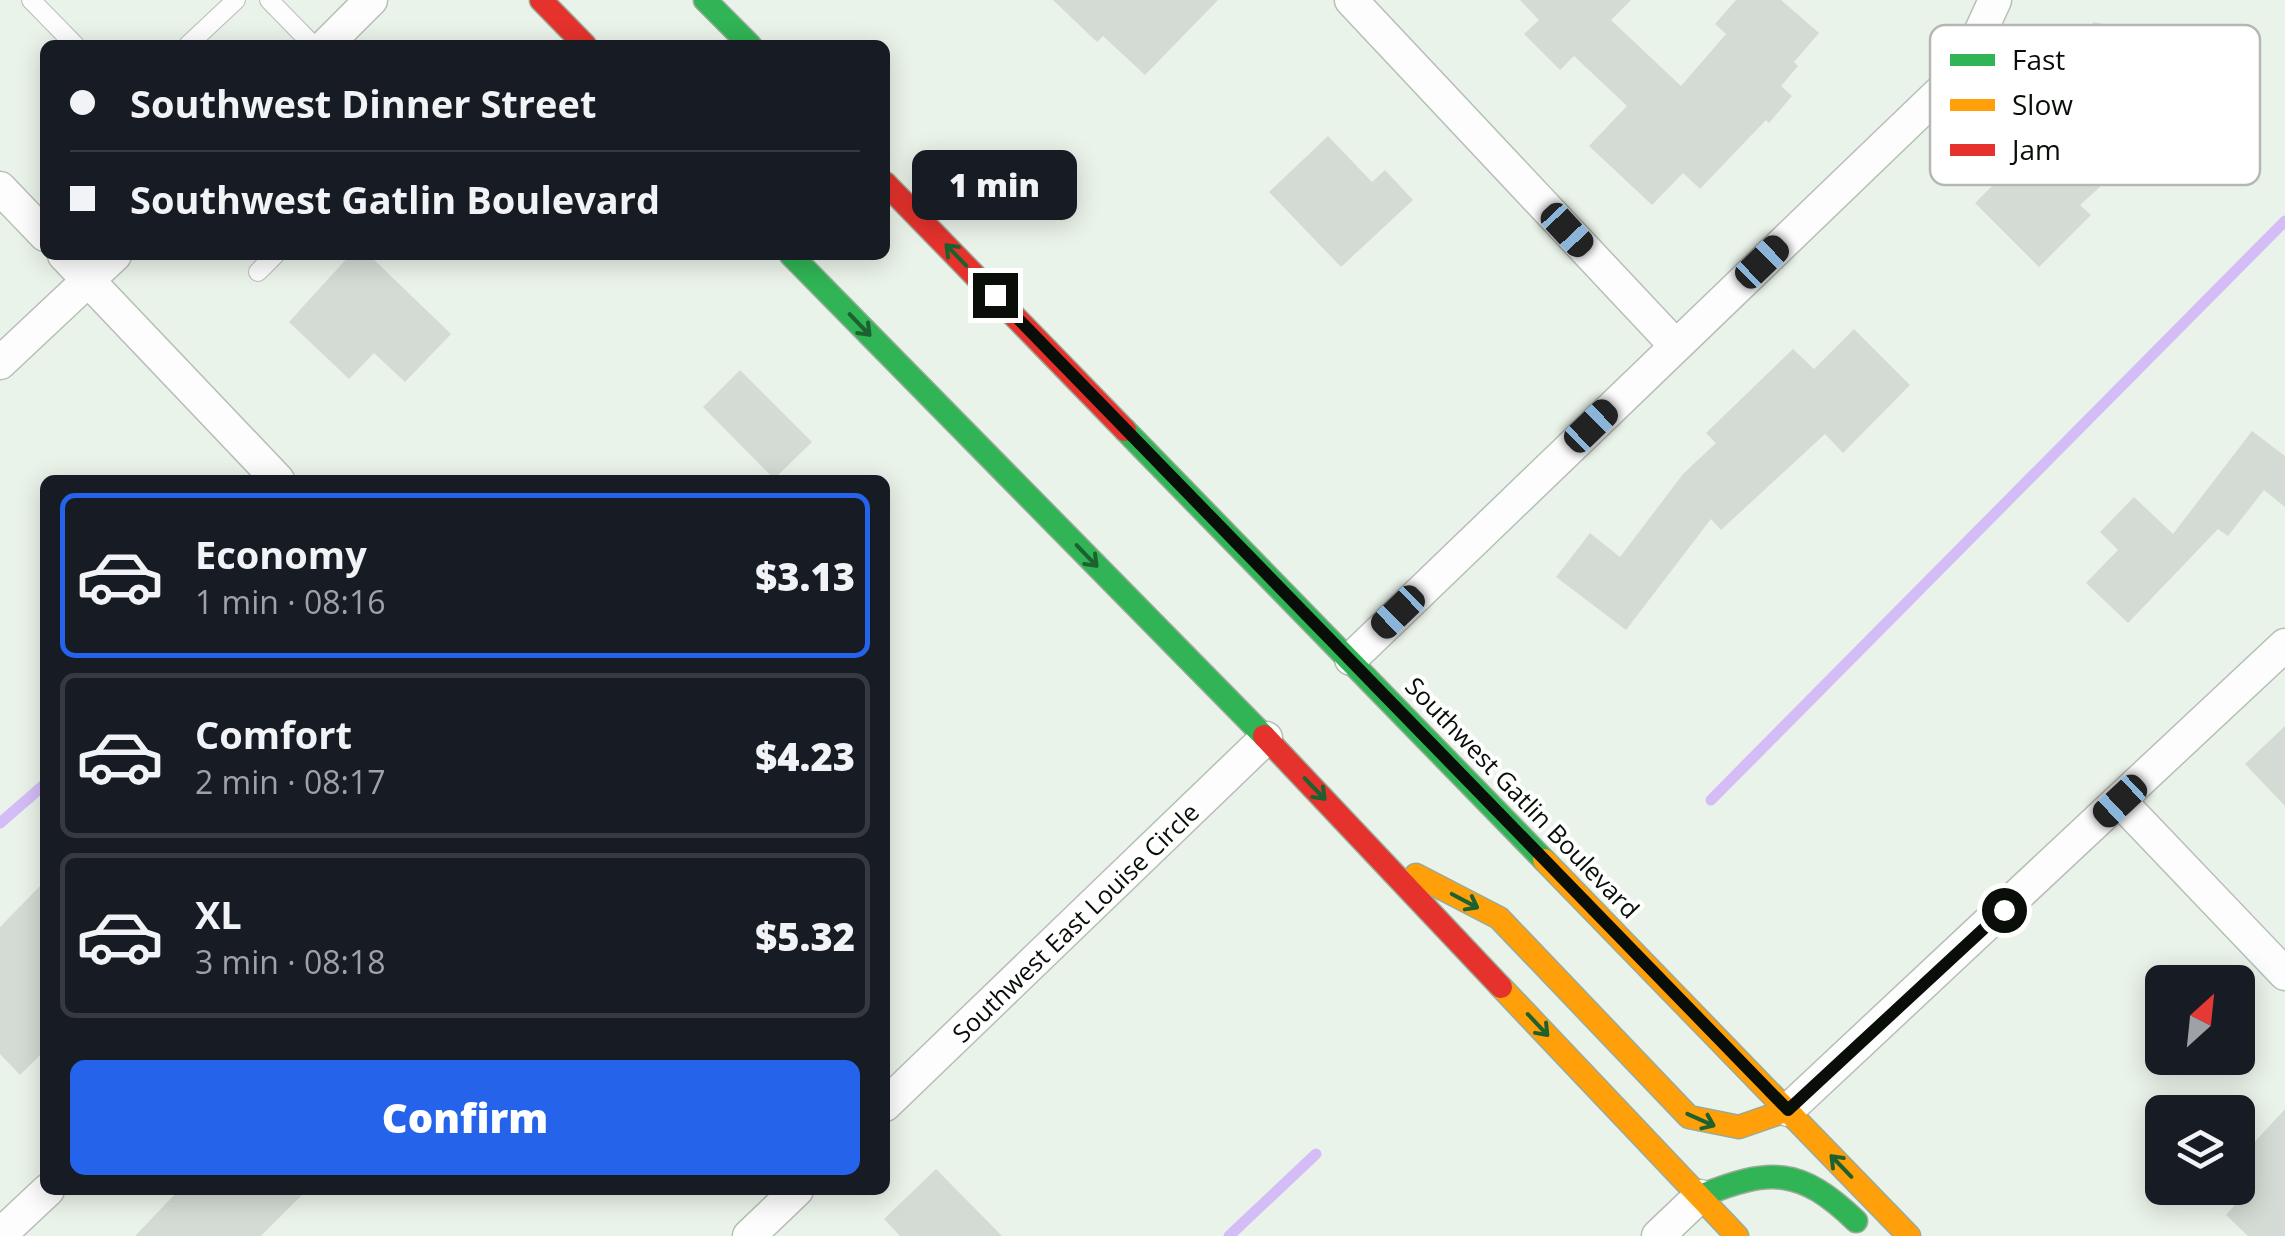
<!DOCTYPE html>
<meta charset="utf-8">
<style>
:root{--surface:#171b24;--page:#242831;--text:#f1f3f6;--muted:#9ea1a6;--line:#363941;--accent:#2563eb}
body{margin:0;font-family:"Open Sans",sans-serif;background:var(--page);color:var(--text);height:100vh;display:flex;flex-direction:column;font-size:38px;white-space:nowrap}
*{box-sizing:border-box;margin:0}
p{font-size:32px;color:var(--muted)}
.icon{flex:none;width:55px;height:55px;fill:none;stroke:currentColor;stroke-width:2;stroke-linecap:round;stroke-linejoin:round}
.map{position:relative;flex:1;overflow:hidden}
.sheet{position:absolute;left:40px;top:475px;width:850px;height:720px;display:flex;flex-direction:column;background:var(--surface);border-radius:15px;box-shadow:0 5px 25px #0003}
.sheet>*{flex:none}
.hud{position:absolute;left:40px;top:40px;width:850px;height:220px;border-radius:15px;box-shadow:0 5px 25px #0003;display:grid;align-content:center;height:220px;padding:0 30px;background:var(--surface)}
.needle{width:65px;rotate:27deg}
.controls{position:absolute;left:2145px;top:965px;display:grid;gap:20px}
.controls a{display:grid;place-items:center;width:110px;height:110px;border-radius:15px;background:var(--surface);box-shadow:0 5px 25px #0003;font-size:50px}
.end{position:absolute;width:45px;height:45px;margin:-22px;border:12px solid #090e08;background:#fff;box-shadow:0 0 0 5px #fff}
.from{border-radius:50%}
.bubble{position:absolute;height:70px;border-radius:15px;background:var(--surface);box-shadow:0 5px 25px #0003;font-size:32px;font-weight:800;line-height:70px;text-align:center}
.car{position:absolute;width:30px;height:60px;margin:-30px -15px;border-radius:12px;box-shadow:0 0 8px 2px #0007;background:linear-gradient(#222 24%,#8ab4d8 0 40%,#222 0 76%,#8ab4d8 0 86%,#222 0)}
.hud b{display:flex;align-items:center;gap:35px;height:95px;font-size:38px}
.hud b+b{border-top:2px solid var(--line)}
.hud i{width:25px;height:25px;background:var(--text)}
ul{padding:18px 0 0;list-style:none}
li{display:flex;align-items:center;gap:30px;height:165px;margin:0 20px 15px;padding:0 10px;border:5px solid var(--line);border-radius:15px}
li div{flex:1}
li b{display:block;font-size:38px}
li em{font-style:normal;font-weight:800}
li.active{border-color:var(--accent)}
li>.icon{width:90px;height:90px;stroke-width:1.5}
.button{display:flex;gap:20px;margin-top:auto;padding:20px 30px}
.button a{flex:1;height:115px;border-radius:15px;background:var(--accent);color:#fff;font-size:40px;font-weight:800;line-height:115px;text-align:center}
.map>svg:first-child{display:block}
</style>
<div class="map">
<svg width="2285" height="1236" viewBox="0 0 2285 1236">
<rect width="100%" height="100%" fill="#eaf3ea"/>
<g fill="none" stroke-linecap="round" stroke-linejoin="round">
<!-- stream -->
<g stroke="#d4bdf7" stroke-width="11">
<path d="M1711 800 2285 221"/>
<path d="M0 823 45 784"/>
<path d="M1229 1236 1316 1154"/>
</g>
</g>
<!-- building -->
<g fill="#d4dbd4">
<path d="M1053 0H1218L1145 75 1103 36 1097 42Z"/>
<path d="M1520 0H1631L1611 20 1681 86 1726 34 1715 24 1736 0H1781L1819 33 1794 62 1798 66 1781 86 1792 96 1769 123 1766 120 1700 189 1683 173 1652 205 1589 146 1627 106 1574 56 1560 70 1524 34 1539 20Z"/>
<path d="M2093 22 2196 42 2188 89 2175 87 2166 137 2084 121 2095 67 2084 65Z"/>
<path d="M2045 133 2100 187 2080 205 2091 215 2039 267 1975 203Z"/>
<path d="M1328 136 1372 182 1385 170 1413 200 1341 267 1269 192Z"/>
<path d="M350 255H369L451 334 405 382 374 353 349 379 289 322Z"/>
<path d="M1854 329 1910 385 1843 453 1825 434 1721 530 1711 519 1626 630 1556 577 1590 533 1620 557 1683 474 1716 443 1706 433 1793 349 1814 369Z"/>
<path d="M740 370 812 442 774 479 703 407Z"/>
<path d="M2252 431 2285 456V507L2264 490 2228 536 2218 529 2128 623 2086 583 2118 550 2100 532 2134 497 2173 534Z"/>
<path d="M2285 726V806L2245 764Z"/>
<path d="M45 881V1050L20 1075 0 1054V927Z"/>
<path d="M2285 1109V1236H2248L2226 1215 2234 1206 2214 1188H2238V1160Z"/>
<path d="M936 1169 1002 1236H900L884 1219Z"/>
<path d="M179 1190H307L261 1236H135Z"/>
</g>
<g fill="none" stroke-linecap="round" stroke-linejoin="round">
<!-- lane casing -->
<g stroke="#b7beb7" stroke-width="20">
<g id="lane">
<path d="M31 0 75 45"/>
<path d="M269 0 313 45"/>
<path d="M188 45 236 0"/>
<path d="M258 272 275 255"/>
</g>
</g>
<!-- street casing -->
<g stroke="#b7beb7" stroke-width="35">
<g id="street">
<path d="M1351 0 1675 345"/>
<path d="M326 45 371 0"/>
<path d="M0 188 45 235"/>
<path d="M64 255 278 480"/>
<path d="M0 363 115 255"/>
<path d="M1351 659 1963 70 1995 0"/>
<path d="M2120 801 2285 974"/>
<path d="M885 1105 1266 738"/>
<path d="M1788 1110 2285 645"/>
<path d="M0 1235 48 1190"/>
<path d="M749 1236 797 1190"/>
<path d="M1658 1236 1700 1196"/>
</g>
</g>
<!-- fast casing -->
<g stroke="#9aaa99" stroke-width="25">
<g id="fast">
<path d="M705 0 750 45"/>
<path d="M791 255 1264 736"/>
<path d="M1125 430 1544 860"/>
<path d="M1700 1196C1770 1168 1800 1167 1856 1221"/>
</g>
</g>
<!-- slow casing -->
<g stroke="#9aaa99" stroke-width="25">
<g id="slow">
<path d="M1544 860 1909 1236"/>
<path d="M1416 875 1499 918 1689 1117 1739 1127 1788 1110"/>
<path d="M1501 987 1737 1236"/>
</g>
</g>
<!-- jam casing -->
<g stroke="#9aaa99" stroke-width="25">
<g id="jam">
<path d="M541 0 585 45"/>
<path d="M885 183 1125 430"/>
<path d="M1264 736 1501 987"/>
</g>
</g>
<!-- lane -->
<use href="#lane" stroke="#fcfdfc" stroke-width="18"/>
<!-- street -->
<use href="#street" stroke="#fcfdfc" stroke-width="32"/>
<!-- fast -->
<use href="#fast" stroke="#30b455" stroke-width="22"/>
<!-- slow -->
<use href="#slow" stroke="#ff9f0a" stroke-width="22"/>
<!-- jam -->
<use href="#jam" stroke="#e5322d" stroke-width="22"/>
</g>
<!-- one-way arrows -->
<defs><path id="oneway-shaft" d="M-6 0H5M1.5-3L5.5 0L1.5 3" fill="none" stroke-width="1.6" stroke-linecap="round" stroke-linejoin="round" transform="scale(2.5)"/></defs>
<g stroke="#1c612e">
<use href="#oneway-shaft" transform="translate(956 255) rotate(-134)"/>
<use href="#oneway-shaft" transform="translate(860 325) rotate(46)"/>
<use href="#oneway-shaft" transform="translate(1087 556) rotate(46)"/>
<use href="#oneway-shaft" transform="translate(1315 789) rotate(46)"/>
<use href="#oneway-shaft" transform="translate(1465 901) rotate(28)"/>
<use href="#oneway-shaft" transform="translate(1538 1025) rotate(47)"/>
<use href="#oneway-shaft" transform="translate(1701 1120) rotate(24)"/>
<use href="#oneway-shaft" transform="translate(1841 1166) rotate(-134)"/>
</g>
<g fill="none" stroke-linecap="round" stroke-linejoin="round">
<!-- route -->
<path stroke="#090e08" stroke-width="12" d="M995 295 1788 1110 2004 910"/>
</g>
<g text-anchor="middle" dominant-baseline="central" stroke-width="8" stroke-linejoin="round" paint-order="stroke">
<!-- street labels -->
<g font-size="25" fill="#090e08" stroke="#fff">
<text transform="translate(1523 797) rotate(46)">Southwest Gatlin Boulevard</text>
<text transform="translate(1075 922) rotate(-44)">Southwest East Louise Circle</text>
</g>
</g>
<!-- legend -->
<rect x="1930" y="25" width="330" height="160" rx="15" fill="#fff" stroke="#b5b7b5" stroke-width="2.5"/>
<rect x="1950" y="54" width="45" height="12" fill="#30b455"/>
<rect x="1950" y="99" width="45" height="12" fill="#ff9f0a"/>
<rect x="1950" y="144" width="45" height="12" fill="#e5322d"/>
<g font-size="28" fill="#090e08">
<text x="2012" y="70">Fast</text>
<text x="2012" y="115">Slow</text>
<text x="2012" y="160">Jam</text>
</g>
</svg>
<div class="controls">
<a><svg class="needle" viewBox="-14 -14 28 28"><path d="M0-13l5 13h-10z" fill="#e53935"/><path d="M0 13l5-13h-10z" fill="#9ea1a6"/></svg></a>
<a><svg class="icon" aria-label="layers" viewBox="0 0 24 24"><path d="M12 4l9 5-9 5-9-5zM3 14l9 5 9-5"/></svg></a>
</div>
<i class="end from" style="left:2004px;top:910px"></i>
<i class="end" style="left:995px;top:295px"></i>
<div class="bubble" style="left:912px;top:150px;width:165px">1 min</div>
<i class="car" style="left:1567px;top:230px;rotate:137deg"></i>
<i class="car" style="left:1762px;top:262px;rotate:46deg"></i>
<i class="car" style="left:1591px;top:426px;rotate:46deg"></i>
<i class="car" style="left:1398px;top:612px;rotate:226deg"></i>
<i class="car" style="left:2120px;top:801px;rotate:227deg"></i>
<div class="hud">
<b><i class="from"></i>Southwest Dinner Street</b>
<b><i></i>Southwest Gatlin Boulevard</b>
</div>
<section class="sheet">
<ul>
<li class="active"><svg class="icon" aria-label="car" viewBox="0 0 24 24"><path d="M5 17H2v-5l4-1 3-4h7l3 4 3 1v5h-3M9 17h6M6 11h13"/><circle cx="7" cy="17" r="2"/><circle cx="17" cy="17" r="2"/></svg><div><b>Economy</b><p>1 min · 08:16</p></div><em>$3.13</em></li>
<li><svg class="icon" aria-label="car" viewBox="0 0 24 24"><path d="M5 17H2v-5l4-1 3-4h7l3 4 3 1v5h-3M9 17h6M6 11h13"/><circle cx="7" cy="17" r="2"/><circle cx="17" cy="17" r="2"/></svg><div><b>Comfort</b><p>2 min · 08:17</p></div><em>$4.23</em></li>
<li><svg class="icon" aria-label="car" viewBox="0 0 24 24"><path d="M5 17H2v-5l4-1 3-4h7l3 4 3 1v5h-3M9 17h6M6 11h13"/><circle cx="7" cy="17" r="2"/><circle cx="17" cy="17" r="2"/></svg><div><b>XL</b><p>3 min · 08:18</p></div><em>$5.32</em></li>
</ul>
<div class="button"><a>Confirm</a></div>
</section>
</div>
